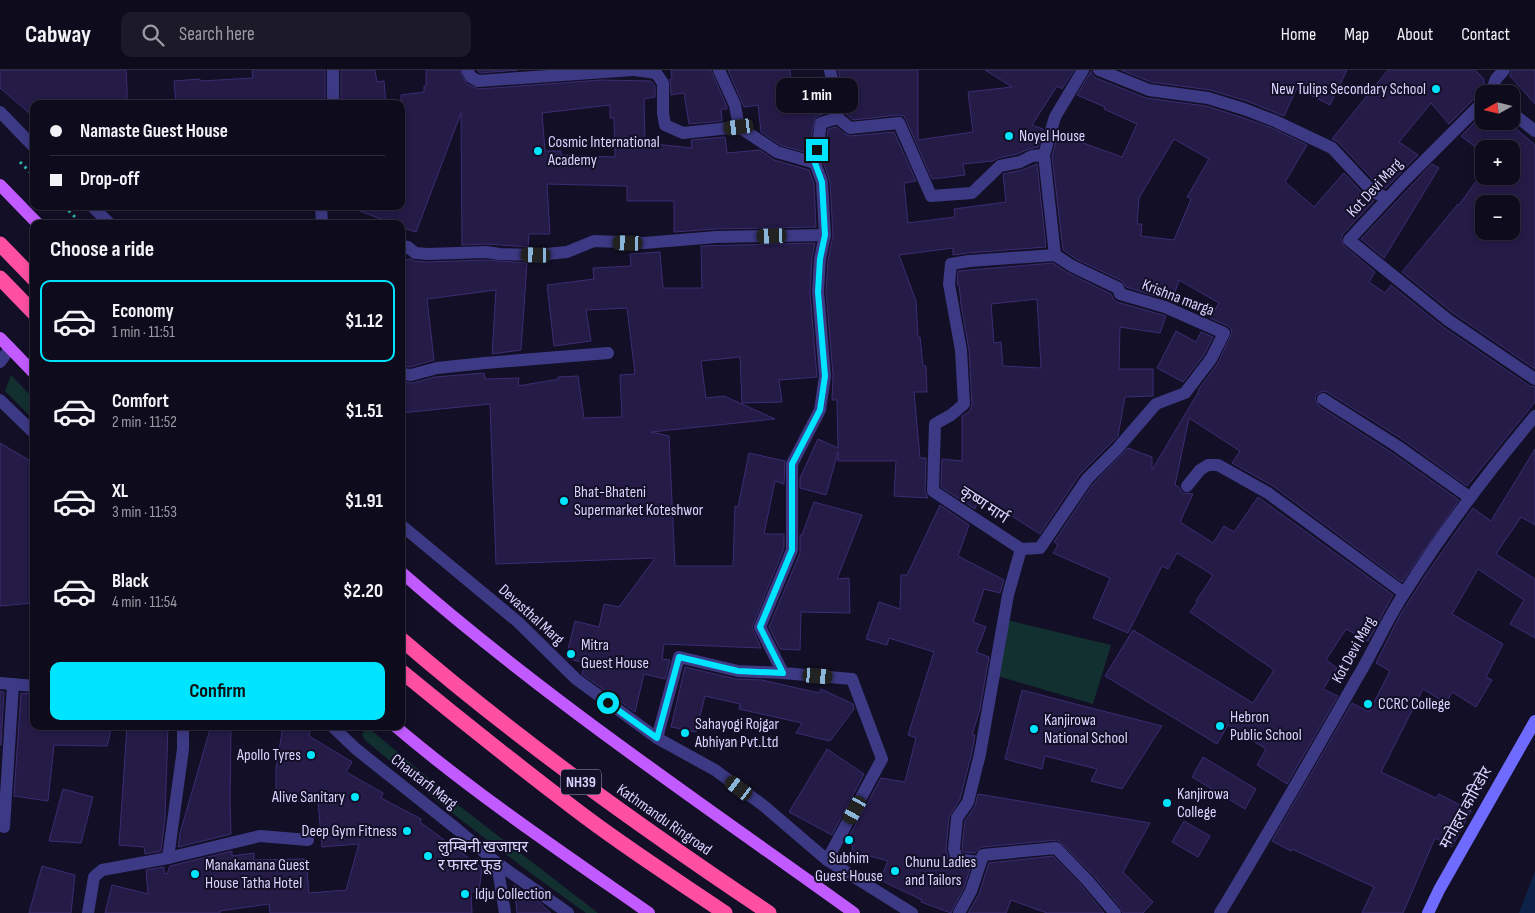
<!DOCTYPE html>
<meta charset="utf-8">
<style>
:root{--surface:#0e0b1c;--page:#1c1929;--text:#f1f3f6;--muted:#9b9ba3;--line:#2e2b3b;--accent:#00e5ff}
body{margin:0;font-family:"Sofia Sans Condensed","Noto Sans Devanagari",sans-serif;background:var(--page);color:var(--text);height:100vh;display:flex;flex-direction:column;font-size:19px;white-space:nowrap}
*{box-sizing:border-box;margin:0}
p{font-size:16px;color:var(--muted)}
.icon{flex:none;width:28px;height:28px;fill:none;stroke:currentColor;stroke-width:2;stroke-linecap:round;stroke-linejoin:round}
.map{position:relative;flex:1;overflow:hidden}
.details{position:absolute;left:30px;top:150px;width:375px;height:510px;display:flex;flex-direction:column;background:var(--surface);border-radius:10px;box-shadow:0 2px 8px #0003,0 0 0 1px var(--line)}
.details>*{flex:none}
.guide{position:absolute;left:30px;top:30px;width:375px;height:110px;border-radius:10px;box-shadow:0 2px 8px #0003,0 0 0 1px var(--line);display:grid;align-content:center;height:110px;padding:0 20px;background:var(--surface)}
.needle{width:32px;rotate:262deg}
.controls{position:absolute;left:1475px;top:15px;display:grid;gap:10px}
.controls a{display:grid;place-items:center;width:45px;height:45px;border-radius:10px;background:var(--surface);box-shadow:0 2px 8px #0003,0 0 0 1px var(--line);font-size:25px}
.end{position:absolute;width:22px;height:22px;margin:-11px;border:6px solid #00e5ff;background:#111;box-shadow:0 0 0 2px #111}
.from{border-radius:50%}
.bubble{position:absolute;height:35px;border-radius:10px;background:var(--surface);box-shadow:0 2px 8px #0003,0 0 0 1px var(--line);font-size:16px;font-weight:700;line-height:35px;text-align:center}
.car{position:absolute;width:15px;height:30px;margin:-15px -8px;border-radius:6px;box-shadow:0 0 4px 1px #0007;background:linear-gradient(#222 24%,#8ab4d8 0 40%,#222 0 76%,#8ab4d8 0 86%,#222 0)}
.guide b{display:flex;align-items:center;gap:18px;height:48px;font-size:19px}
.guide b+b{border-top:1px solid var(--line)}
.guide i{width:12px;height:12px;background:var(--text)}
ul{padding:0;list-style:none}
li{display:flex;align-items:center;gap:15px;height:82px;margin:0 10px 8px;padding:0 10px;border:2px solid transparent;border-radius:10px}
li div{flex:1}
li b{display:block;font-size:19px}
li em{font-style:normal;font-weight:700}
li.current{border-color:var(--accent)}
li>.icon{width:45px;height:45px;stroke-width:1.5}
h2{padding:0 20px;font-size:22px;line-height:60px}
.action{display:flex;gap:10px;margin-top:auto;padding:10px 20px}
.action a{flex:1;height:58px;border-radius:10px;background:var(--accent);color:#111;font-size:20px;font-weight:700;line-height:58px;text-align:center}
header{display:flex;align-items:center;gap:30px;box-sizing:border-box;height:70px;padding:0 25px;background:var(--surface);border-bottom:1px solid var(--line)}
header strong{font-size:24px}
nav{display:flex;gap:28px;margin-inline-start:auto;font-size:18px}
.search{width:350px;height:45px;background:var(--page);display:flex;align-items:center;gap:12px;box-sizing:border-box;padding:0 18px;border-radius:10px;color:var(--muted);font-size:19px}
.map>svg:first-child{display:block}
</style>
<header>
<strong>Cabway</strong>
<div class="search"><svg class="icon" aria-label="search" viewBox="0 0 24 24"><circle cx="10" cy="10" r="6"/><path d="M15 15l6 6"/></svg>Search here</div>
<nav><a>Home</a><a>Map</a><a>About</a><a>Contact</a></nav>
</header>
<div class="map">
<svg width="1535" height="843" viewBox="0 0 1535 843">
<rect width="100%" height="100%" fill="#130f26"/>
<!-- green -->
<g fill="#12302f">
<path d="M11 305 34 329V350L5 321Z"/>
<path d="M1003 549 1111 575 1093 634 994 605Z"/>
<path d="M366 656 443 720 457 734 598 843H586L529 802 447 739 365 670 362 665Z"/>
</g>
<!-- water -->
<path fill="#0c2248" d="M1535 801V843H1519Z"/>
<!-- building -->
<g fill="#241b47" stroke="#3b2d73" fill-rule="evenodd">
<path d="M0 0H126L127 18V34H34V47L0 18Z"/>
<path d="M252 0H325V34H264L263 30 176 34 174 11 200 9V11L253 8Z"/>
<path d="M341 0H375L377 12 384 11 386 34H341Z"/>
<path d="M426 0H459L467 14 479 19 601 10 651 11 655 16V27L644 29 645 73 692 78 691 70 725 67 727 83 760 80 774 90 809 100 814 114 816 157 716 159 674 162V131H627V116L547 114 550 164H529L528 177 486 174 462 175 461 43 416 162 401 157V154H394L352 138 353 136H401V25L424 22V16H426ZM610 35V48H614L615 87 561 85V81H545L542 43Z"/>
<path d="M477 0H518L480 3Z"/>
<path d="M671 0H711L727 37V39H721L722 51 689 54 684 23 671 25 670 9H672Z"/>
<path d="M728 0H790L791 10 823 7 829 42 819 45 815 48 808 83 780 75 761 62 758 35 744 37Z"/>
<path d="M838 0H918V70L973 62 968 22 1012 17 985 0H1074L1062 19 1057 16 1032 55 1043 59 1038 77 1029 79 1017 84 998 88 993 91 963 94 965 105 932 109 906 50 904 46 898 45 853 50 846 44 845 31Z"/>
<path d="M1121 0H1347L1330 35 1297 18 1284 46 1247 31 1210 20 1151 12Z"/>
<path d="M1388 0H1475L1484 9V18L1482 23 1478 25 1449 54 1431 33 1399 72 1418 85 1386 118 1378 115 1338 72 1332 69Z"/>
<path d="M1512 0H1535V34L1510 6Z"/>
<path d="M1091 1 1092 5 1096 8 1146 28 1206 36 1241 47 1272 58 1307 75 1285 112 1314 137 1344 103 1367 128 1374 131 1343 164 1341 169 1344 176 1375 202 1369 212 1385 223 1391 215 1443 257 1530 316 1535 317V332L1467 416 1402 369 1327 322 1323 321 1316 324 1315 329 1319 336 1392 383 1459 430 1402 512 1273 416 1232 393 1240 381 1189 348 1175 415 1179 417 1182 423 1193 424 1180 452 1213 473 1224 456 1234 462 1258 427 1393 525 1368 571 1346 559 1326 590 1337 598 1323 619 1338 626 1287 714 1257 695 1266 679 1228 655 1217 674 1105 606 1133 560 1253 633 1274 600 1190 542 1197 532 1196 531 1213 505 1177 483 1168 499 1162 496 1128 563 1093 548 1110 508 1053 483 1058 475 1054 472 1093 414 1128 378 1152 387V400L1199 321 1198 320 1218 293 1232 263 1231 259 1228 256 1210 248 1219 233 1179 210 1172 231 1126 217 1122 211 1076 189 1063 180 1052 86 1058 64 1122 87 1137 54 1104 39 1105 37 1077 25ZM1174 69 1209 89 1187 127 1191 129 1174 170 1141 166 1142 154H1137L1139 128Z"/>
<path d="M1484 43V51H1507L1535 75V299L1453 243 1402 202 1458 134 1459 135 1480 106H1514L1511 104V79H1478L1461 66ZM1484 134H1511V161H1484Z"/>
<path d="M836 57 845 64 850 66 894 62 916 111 904 113 908 153 955 147 954 139 1006 132 1003 104 1022 100 1037 94 1046 177 968 183 953 185V178L899 185 916 231 918 267H920L923 296H926L927 322H914L920 388H926L925 421 928 428 894 426 896 391H838V382L826 425 800 418V408L818 369 838 378 837 330H832L833 305 826 221 828 190 833 165 830 112 823 92 828 59Z"/>
<path d="M1432 94 1439 98 1384 188 1361 169Z"/>
<path d="M815 173 812 188 810 222 817 307 779 310 782 332 742 333 740 287 701 291 706 328 724 326 775 349 651 362 669 366 675 496H733L735 436 738 437 749 383 785 391 784 414 775 411 764 464H784V478L752 557 761 578 664 574 662 589 670 590 665 609 644 604 635 642 582 604 585 593 566 588 575 551 599 557 604 534 619 537 655 488 496 494 490 334 401 343V312L413 313 435 307 484 303 485 309 519 308 518 316 559 309 558 307 578 306 584 348 622 347 620 305 635 304 627 238 586 240 591 271 554 276 547 215 594 209 593 198 631 196 630 184 660 182 663 218H702L701 176Z"/>
<path d="M410 189 414 191 427 192 486 190 527 193 521 280 492 284 496 220 427 229 434 290 410 297 401 296V190Z"/>
<path d="M1053 193 1068 203 1111 224 1114 230 1117 232 1166 246 1160 263 1120 257 1119 299H1153V326L1125 327 1118 366 1080 404 1040 464 980 426 975 439 941 417 942 389 962 391V346L970 341 972 334 969 280 961 234 959 215H958L957 214 958 201ZM1037 229 1041 298 1003 296 1001 272 994 273 991 234Z"/>
<path d="M1176 261 1196 272 1201 262 1213 267 1204 285 1183 312 1157 298Z"/>
<path d="M0 373 34 393V498L30 499 33 533 0 536Z"/>
<path d="M1535 379V455L1521 447 1496 484 1535 509V568L1510 554 1524 530 1478 499 1452 544 1503 574 1486 607 1492 610 1476 637 1452 622 1446 633 1423 619 1381 702 1436 728 1439 724 1471 741 1452 777 1435 768 1403 843H1362L1374 817 1292 779 1291 781 1272 771 1352 633 1369 642 1390 601 1376 593 1399 547 1427 503 1473 438 1491 451Z"/>
<path d="M814 432 862 445 837 509 849 508 850 543 801 542 800 580 780 579 769 557 800 483V465H802Z"/>
<path d="M940 435 969 455 958 486 1004 510 1000 523 984 519 973 552 986 557 976 582 989 587 980 639 972 665H975L972 682 960 729 949 747 946 779 949 791 951 795 955 797 970 799 964 818 951 843 921 832 922 830 880 810 888 791 852 781 853 776 846 772 881 708 905 712 916 668 908 665 934 582 889 568 887 575 866 569 879 532 900 539 901 505H907Z"/>
<path d="M685 597 736 609 762 610 819 623 821 619 853 634 854 639 830 671 796 663 802 653 739 639 740 634 705 626 696 662 671 657Z"/>
<path d="M1022 620 1087 637 1162 656 1122 719 1091 711 1097 699 1045 686 1042 699 1005 689Z"/>
<path d="M0 621 4 622 1 675H0Z"/>
<path d="M21 623 34 624V656H112L107 676 54 675 48 731 14 726Z"/>
<path d="M127 656H168L165 748 161 781 145 784 144 777 119 775Z"/>
<path d="M211 656H231L230 733 231 764 178 777 180 763Z"/>
<path d="M283 656H311L309 666 352 692 346 702 383 723 381 728 421 749 420 752 482 798 479 822H471L472 843H270L269 834 220 841V843H105L112 815 148 824 146 800 164 797V803L167 804 170 796 232 781V786L254 783V790L306 789 309 823 346 820 359 774 322 777 318 732 276 731V699Z"/>
<path d="M827 679 864 704 832 765 789 742Z"/>
<path d="M1203 687 1256 719 1245 739 1192 707Z"/>
<path d="M63 719 93 727 81 773 49 771Z"/>
<path d="M978 724 1150 753 1123 802 1153 832 1143 843H1123L1121 838 1093 805 1058 770 982 777 978 779 975 783 963 782 962 778 965 751 975 736Z"/>
<path d="M1184 751 1210 766 1198 787 1172 772Z"/>
<path d="M1053 786 1081 815 1104 843H1047L1011 830 1006 843H968L979 824 989 793Z"/>
<path d="M42 796 75 805 71 843H29Z"/>
<path d="M514 815 539 832 551 843H517Z"/>
</g>
<g fill="none" stroke-linecap="round" stroke-linejoin="round">
<!-- path -->
<g stroke="#2fb8b0" stroke-width="3" stroke-dasharray="2.5 4" stroke-linecap="butt">
<path d="M20 92 34 106"/>
<path d="M64 136 76 148"/>
</g>
<!-- lane -->
<path stroke="#3d3a85" stroke-width="12" d="M497 793 568 843"/>
<!-- street -->
<g stroke="#3d3a85" stroke-width="12">
<path d="M467 0 471 7 478 11 633 0"/>
<path d="M635 0 656 3 663 13V43L665 55 683 63 739 57"/>
<path d="M719 0 735 35 739 57 777 82 815 93"/>
<path d="M1099 0 1149 20 1208 28 1244 39 1275 51 1332 78 1373 122 1388 128"/>
<path d="M1490 24 1496 9 1504 0"/>
<path d="M1484 31 1403 112 1349 170 1448 250 1535 309"/>
<path d="M333 34V0"/>
<path d="M0 42 34 77"/>
<path d="M1511 42 1535 61"/>
<path d="M838 48 850 58 899 53 931 126 972 123 1000 96 1020 92 1032 86 1044 85"/>
<path d="M92 136 110 154"/>
<path d="M321 136 322 154"/>
<path d="M401 176 408 177 415 183 428 184 486 182 500 184 536 185 567 182 594 171 644 173 716 167 825 165"/>
<path d="M0 292 10 278"/>
<path d="M401 304 411 305 437 298 485 293 608 283"/>
<path d="M1323 329 1397 376 1469 427"/>
<path d="M0 330 34 363"/>
<path d="M1187 416 1200 400 1208 395H1218L1268 423 1404 523"/>
<path d="M401 455 518 552 576 609 657 668 715 700 764 736 827 790 912 843"/>
<path d="M1021 479 1040 478 1087 409 1117 379 1156 334 1185 323 1211 289 1224 263 1165 237 1120 224 1118 218 1072 196 1055 185 1044 85 1055 47 1083 0"/>
<path d="M0 613 34 616"/>
<path d="M183 656V679L168 788 260 766 308 770"/>
<path d="M332 656 356 679 458 760 497 793 505 843"/>
<path d="M657 668 679 587 738 601 783 603"/>
<path d="M4 757 13 614"/>
<path d="M827 790 882 689 852 609 783 603 760 557 792 480V394L820 340 825 306 818 221 820 189 825 165 822 112 815 93 821 53 838 48 837 33 830 0"/>
<path d="M979 792 957 789 954 779 957 748 968 732 980 684 1008 525 1021 479 933 421 935 354 951 345 964 334 961 280 949 214 951 194 969 191 1055 185"/>
<path d="M88 843 94 807 102 800 168 788"/>
<path d="M959 843 971 821 983 785 1056 778 1087 810 1115 843"/>
<path d="M1220 843C1267 766 1312 687 1357 608 1374 580 1387 549 1405 522 1444 460 1488 402 1535 346"/>
</g>
<!-- secondary -->
<path stroke="#6f6bff" stroke-width="12" d="M1428 843 1439 820 1535 651"/>
<!-- primary -->
<g stroke="#c25bff" stroke-width="12">
<path d="M0 115 38 154"/>
<path d="M0 268 34 303"/>
<path d="M401 502C543 627 701 733 854 843"/>
<path d="M395 656C475 724 563 783 649 843"/>
</g>
<!-- highway -->
<g stroke="#ff4fa3" stroke-width="15">
<path d="M0 174 34 209"/>
<path d="M0 208 34 243"/>
<path d="M401 569C517 669 642 758 769 843"/>
<path d="M401 601C458 648 516 694 575 739 623 776 675 809 725 843"/>
</g>
</g>
<g fill="none" stroke-linecap="round" stroke-linejoin="round">
<!-- route -->
<path stroke="#00e5ff" stroke-width="6" d="M608 633 657 668 679 587 738 601 783 603 760 557 792 480V394L820 340 825 306 818 222 820 189 825 165 822 112 815 93 817 80"/>
</g>
<!-- markers -->
<g fill="#00e5ff" stroke="#130f26" stroke-width="2">
<circle cx="1436" cy="19" r="5"/>
<circle cx="1009" cy="66" r="5"/>
<circle cx="538" cy="81" r="5"/>
<circle cx="564" cy="431" r="5"/>
<circle cx="571" cy="584" r="5"/>
<circle cx="1368" cy="634" r="5"/>
<circle cx="1220" cy="656" r="5"/>
<circle cx="1034" cy="659" r="5"/>
<circle cx="685" cy="663" r="5"/>
<circle cx="311" cy="685" r="5"/>
<circle cx="355" cy="727" r="5"/>
<circle cx="1167" cy="733" r="5"/>
<circle cx="407" cy="761" r="5"/>
<circle cx="849" cy="770" r="5"/>
<circle cx="428" cy="786" r="5"/>
<circle cx="895" cy="801" r="5"/>
<circle cx="195" cy="804" r="5"/>
<circle cx="465" cy="824" r="5"/>
</g>
<g text-anchor="middle" dominant-baseline="central" stroke-width="4" stroke-linejoin="round" paint-order="stroke">
<!-- shield labels -->
<rect fill="#130f26" stroke="#9e99be" stroke-width="1" x="561" y="699.5" width="40" height="25" rx="4"/>
<g font-size="15" font-weight="bold" fill="#d9d4ff">
<text x="581" y="712">NH39</text>
</g>
<!-- poi labels -->
<g font-size="16" fill="#d9d4ff" stroke="#130f26" text-anchor="start">
<text x="1426" y="19" text-anchor="end">New Tulips Secondary School</text>
<text x="1019" y="66">Noyel House</text>
<text x="548" y="72">Cosmic International<tspan x="548" dy="18">Academy</tspan></text>
<text x="574" y="422">Bhat-Bhateni<tspan x="574" dy="18">Supermarket Koteshwor</tspan></text>
<text x="581" y="575">Mitra<tspan x="581" dy="18">Guest House</tspan></text>
<text x="1378" y="634">CCRC College</text>
<text x="1230" y="647">Hebron<tspan x="1230" dy="18">Public School</tspan></text>
<text x="1044" y="650">Kanjirowa<tspan x="1044" dy="18">National School</tspan></text>
<text x="695" y="654">Sahayogi Rojgar<tspan x="695" dy="18">Abhiyan Pvt.Ltd</tspan></text>
<text x="301" y="685" text-anchor="end">Apollo Tyres</text>
<text x="1177" y="724">Kanjirowa<tspan x="1177" dy="18">College</tspan></text>
<text x="345" y="727" text-anchor="end">Alive Sanitary</text>
<text x="397" y="761" text-anchor="end">Deep Gym Fitness</text>
<text x="438" y="777">लुम्बिनी खजाघर<tspan x="438" dy="18">र फास्ट फूड</tspan></text>
<text x="849" y="788" text-anchor="middle">Subhim<tspan x="849" dy="18">Guest House</tspan></text>
<text x="905" y="792">Chunu Ladies<tspan x="905" dy="18">and Tailors</tspan></text>
<text x="205" y="795">Manakamana Guest<tspan x="205" dy="18">House Tatha Hotel</tspan></text>
<text x="475" y="824">Idju Collection</text>
</g>
<!-- street labels -->
<g font-size="16" fill="#d9d4ff" stroke="#130f26">
<text transform="translate(1375 118) rotate(-47)">Kot Devi Marg</text>
<text transform="translate(1178 228) rotate(21)">Krishna marga</text>
<text transform="translate(984 435) rotate(33)">कृष्ण मार्ग</text>
<text transform="translate(531 545) rotate(42)">Devasthal Marg</text>
<text transform="translate(1354 580) rotate(-61)">Kot Devi Marg</text>
<text transform="translate(424 712) rotate(38)">Chautarfi Marg</text>
<text transform="translate(1466 738) rotate(-61)">मनोहरा कोरिडोर</text>
<text transform="translate(664 750) rotate(35)">Kathmandu Ringroad</text>
</g>
</g>
</svg>
<div class="controls">
<a><svg class="needle" viewBox="-14 -14 28 28"><path d="M0-13l5 13h-10z" fill="#e53935"/><path d="M0 13l5-13h-10z" fill="#9b9ba3"/></svg></a>
<a>+</a>
<a>−</a>
</div>
<i class="end from" style="left:608px;top:633px"></i>
<i class="end" style="left:817px;top:80px"></i>
<div class="bubble" style="left:776px;top:8px;width:82px">1 min</div>
<i class="car" style="left:739px;top:57px;rotate:263deg"></i>
<i class="car" style="left:772px;top:166px;rotate:268deg"></i>
<i class="car" style="left:628px;top:173px;rotate:272deg"></i>
<i class="car" style="left:536px;top:185px;rotate:271deg"></i>
<i class="car" style="left:818px;top:606px;rotate:95deg"></i>
<i class="car" style="left:739px;top:718px;rotate:307deg"></i>
<i class="car" style="left:855px;top:740px;rotate:209deg"></i>
<div class="guide">
<b><i class="from"></i>Namaste Guest House</b>
<b><i></i>Drop-off</b>
</div>
<section class="details">
<h2>Choose a ride</h2>
<ul>
<li class="current"><svg class="icon" aria-label="car" viewBox="0 0 24 24"><path d="M5 17H2v-5l4-1 3-4h7l3 4 3 1v5h-3M9 17h6M6 11h13"/><circle cx="7" cy="17" r="2"/><circle cx="17" cy="17" r="2"/></svg><div><b>Economy</b><p>1 min · 11:51</p></div><em>$1.12</em></li>
<li><svg class="icon" aria-label="car" viewBox="0 0 24 24"><path d="M5 17H2v-5l4-1 3-4h7l3 4 3 1v5h-3M9 17h6M6 11h13"/><circle cx="7" cy="17" r="2"/><circle cx="17" cy="17" r="2"/></svg><div><b>Comfort</b><p>2 min · 11:52</p></div><em>$1.51</em></li>
<li><svg class="icon" aria-label="car" viewBox="0 0 24 24"><path d="M5 17H2v-5l4-1 3-4h7l3 4 3 1v5h-3M9 17h6M6 11h13"/><circle cx="7" cy="17" r="2"/><circle cx="17" cy="17" r="2"/></svg><div><b>XL</b><p>3 min · 11:53</p></div><em>$1.91</em></li>
<li><svg class="icon" aria-label="car" viewBox="0 0 24 24"><path d="M5 17H2v-5l4-1 3-4h7l3 4 3 1v5h-3M9 17h6M6 11h13"/><circle cx="7" cy="17" r="2"/><circle cx="17" cy="17" r="2"/></svg><div><b>Black</b><p>4 min · 11:54</p></div><em>$2.20</em></li>
</ul>
<div class="action"><a>Confirm</a></div>
</section>
</div>
